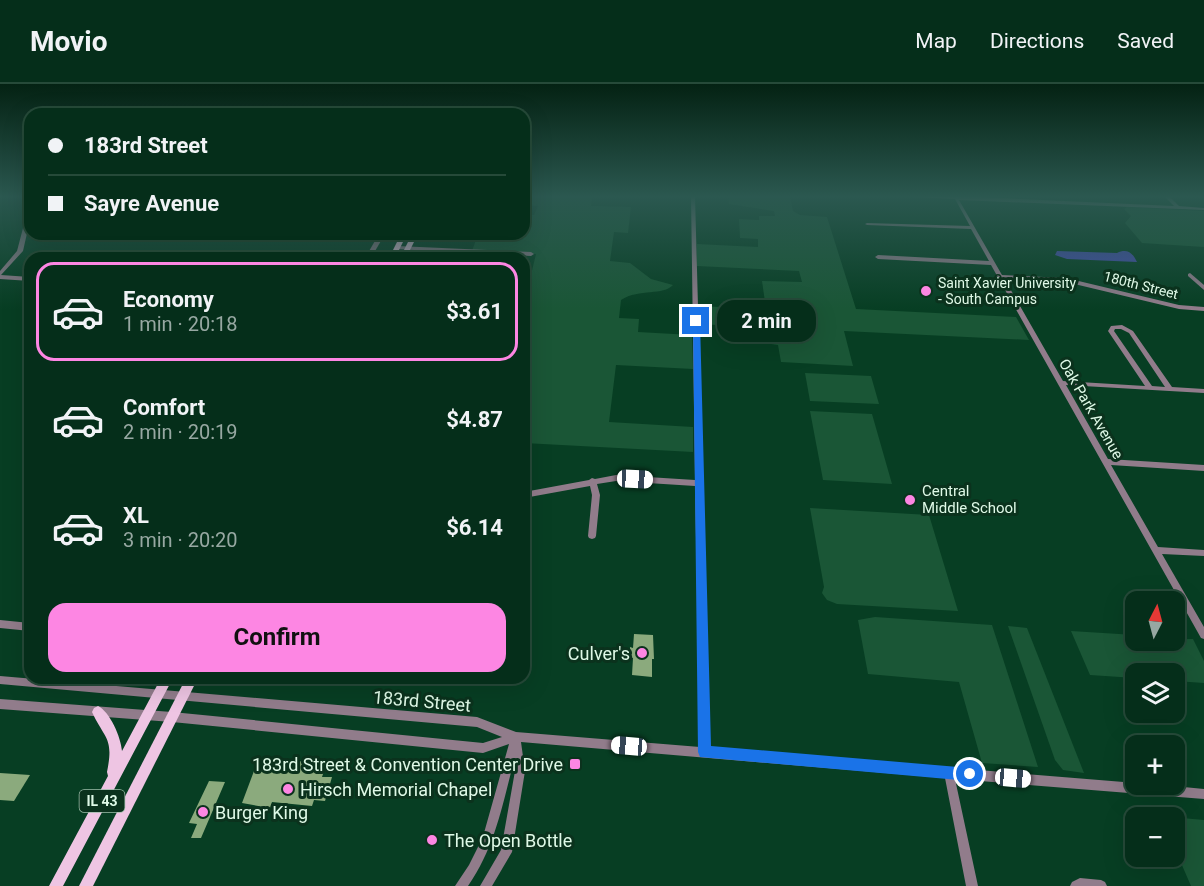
<!DOCTYPE html>
<meta charset="utf-8">
<style>
:root{--surface:#052e1a;--page:#133a27;--text:#f1f3f6;--muted:#97a8a2;--line:#264a39;--accent:#fd86e3}
body{margin:0;font-family:Roboto,sans-serif;background:var(--page);color:var(--text);height:100vh;display:flex;flex-direction:column;font-size:22px;white-space:nowrap}
*{box-sizing:border-box;margin:0}
p{font-size:20px;color:var(--muted)}
.icon{flex:none;width:33px;height:33px;fill:none;stroke:currentColor;stroke-width:2;stroke-linecap:round;stroke-linejoin:round}
.map{position:relative;flex:1;overflow:hidden}
.details{position:absolute;left:24px;top:168px;width:506px;height:432px;display:flex;flex-direction:column;background:var(--surface);border-radius:18px;box-shadow:0 6px 24px #0002,0 0 0 2px var(--line)}
.details>*{flex:none}
.top-card{position:absolute;left:24px;top:24px;width:506px;height:132px;border-radius:18px;box-shadow:0 6px 24px #0002,0 0 0 2px var(--line);display:grid;align-content:center;height:132px;padding:0 24px;background:var(--surface)}
.needle{width:39px;rotate:6deg}
.buttons{position:absolute;left:1125px;top:507px;display:grid;gap:12px}
.buttons a{display:grid;place-items:center;width:60px;height:60px;border-radius:12px;background:var(--surface);box-shadow:0 6px 24px #0002,0 0 0 2px var(--line);font-size:30px}
.end{position:absolute;width:27px;height:27px;margin:-14px;border:8px solid #1a73e8;background:#fff;box-shadow:0 0 0 3px #fff}
.from{border-radius:50%}
.bubble{position:absolute;height:42px;border-radius:18px;background:var(--surface);box-shadow:0 6px 24px #0002,0 0 0 2px var(--line);font-size:20px;font-weight:700;line-height:42px;text-align:center}
.car{position:absolute;width:18px;height:36px;margin:-18px -9px;border-radius:8px;box-shadow:0 0 4px 2px #0007;background:linear-gradient(#fff 24%,#345 0 40%,#fff 0 76%,#345 0 86%,#fff 0)}
.top-card b{display:flex;align-items:center;gap:21px;height:57px;font-size:22px}
.top-card b+b{border-top:2px solid var(--line)}
.top-card i{width:15px;height:15px;background:var(--text)}
ul{padding:10px 0 0;list-style:none}
li{display:flex;align-items:center;gap:18px;height:99px;margin:0 12px 9px;padding:0 12px;border:3px solid transparent;border-radius:18px}
li div{flex:1}
li b{display:block;font-size:22px}
li em{font-style:normal;font-weight:700}
li.selected{border-color:var(--accent)}
li>.icon{width:54px;height:54px;stroke-width:1.5}
.primary-button{display:flex;gap:12px;margin-top:auto;padding:12px 24px}
.primary-button a{flex:1;height:69px;border-radius:18px;background:var(--accent);color:#111;font-size:24px;font-weight:700;line-height:69px;text-align:center}
header{display:flex;align-items:center;gap:36px;box-sizing:border-box;height:84px;padding:0 30px;background:var(--surface);border-bottom:2px solid var(--line)}
header strong{font-size:28px}
nav{display:flex;gap:33px;margin-inline-start:auto;font-size:21px}
.map>svg:first-child{display:block}
</style>
<header>
<strong>Movio</strong>
<nav><a>Map</a><a>Directions</a><a>Saved</a></nav>
</header>
<div class="map">
<svg width="1204" height="802" viewBox="0 0 1204 802">
<rect width="100%" height="100%" fill="#073e23"/>
<!-- green -->
<g fill="#1a5636">
<path d="M524 112H592L591 122 631 123 628 149 614 148 610 177 630 179 651 195 673 201C663 212 640 204 621 216L619 234 639 235 638 248 692 251 693 285 616 281 609 338 693 343V368L524 359V199H529L536 170 472 167 477 153 459 152 460 150H524V131H534L538 122 524 121Z"/>
<path d="M728 112H790L793 127 800 131 827 133 856 225 1016 233 1029 256 844 247 853 282 781 278 778 261 771 260 768 244 700 240 699 222 766 225 762 197 802 198 799 187 697 182V160L758 163V155L740 154 739 135 759 136V132H775L774 127 729 120Z"/>
<path d="M1127 123 1204 127V163L1142 159 1125 139 1131 132 1124 125Z"/>
<path d="M410 167H416L485 171 484 174H406Z"/>
<path d="M805 289 871 292 879 320 810 317Z"/>
<path d="M810 327 872 330 892 400 823 396Z"/>
<path d="M810 424 929 431 958 527 837 520 827 516 822 509 824 503Z"/>
<path d="M875 533 992 541 1038 683 982 679 959 598 868 590 858 536Z"/>
<path d="M1008 542 1027 544 1084 689 1063 686 1055 676Z"/>
<path d="M1071 547 1135 551 1136 556 1193 555 1204 577V599L1175 597 1174 590H1136L1135 594 1090 591Z"/>
<path d="M1160 732 1204 736V802H1191L1175 765 1174 734Z"/>
</g>
<!-- water -->
<path fill="#454cab" d="M1057 167 1117 169C1127 164 1133 169 1137 178L1067 175 1055 171Z"/>
<!-- building -->
<g fill="#8baa7d">
<path d="M634 550 653 551 654 575H652V593L632 591 633 574 630 573V563L633 564Z"/>
<path d="M294 677 313 678 310 686 324 687 322 693H332L325 717 314 716 312 722 272 718 270 724 242 719 254 687 265 688 266 686 274 687 275 684 291 685Z"/>
<path d="M0 689 30 691 14 717 0 716Z"/>
<path d="M209 697 225 698 201 754H191L197 740 189 739Z"/>
</g>
<g fill="none" stroke-linecap="round" stroke-linejoin="round">
<!-- minor -->
<g fill="#917c8b" fill-rule="evenodd">
<path d="M691 112H695L710 664 1136 699V700H1153L1204 705V715L955 695 978 802H966L945 694 521 658 525 687 512 768 492 802H480L501 766 515 687 514 677C502 722 495 763 468 802H455L469 781 478 763 484 749 509 660 483 669 172 638 0 625V615L172 628 483 659 502 653 477 643 0 600V592L477 633 516 648 700 663 695 402 616 397 597 400 600 411 596 452 595 454 592 455 589 454 588 452 592 411 590 402 524 414V408L589 396 592 394 595 395 616 391 695 396Z"/>
<path d="M910 112H958L1174 122 1164 112H1169L1179 122 1204 124V126L959 116 1002 191 1066 194 1179 221 1204 223V227L1179 225 1066 198 1004 194 1063 297 1145 302 1108 247 1111 242 1122 241 1133 247 1172 303 1204 305V309L1066 301 1108 375 1204 381V387L1111 381 1158 463 1204 466V472L1162 470 1204 543V555L1201 554 991 181 878 175 875 173 878 171 989 177 971 145 867 141 865 140 867 139 970 142 955 115 912 113ZM1115 245H1121L1129 249 1165 303 1152 302 1114 247Z"/>
<path d="M28 125H30V136L23 167 1 191 30 193V197L0 195V187L17 167Z"/>
<path d="M379 150H385L371 174H365Z"/>
<path d="M397 162 531 168 534 170 531 172 395 165V163Z"/>
<path d="M1190 189 1204 201V206L1188 192V190Z"/>
<path d="M0 536 30 539V547L0 544Z"/>
<path d="M1080 794 1101 796 1105 798 1107 802H1070L1072 798Z"/>
</g>
<!-- major -->
<g fill="#eec5e3" fill-rule="evenodd">
<path d="M401 150H407L395 174H389Z"/>
<path d="M412 150H418L406 174H400Z"/>
<path d="M161 594H173L63 802H49L108 692 107 688C114 653 105 656 92 628L94 624 98 622C110 628 121 653 122 667Z"/>
<path d="M186 594H198L93 802H79Z"/>
</g>
</g>
<!-- sky -->
<linearGradient id="sky" x2="0" y2="1"><stop stop-color="#042213"/><stop offset="0.5" stop-color="#2b5850"/><stop offset="1" stop-color="#2b5850" stop-opacity="0"/></linearGradient>
<rect width="1204" height="225" fill="url(#sky)"/>
<!-- route -->
<path fill="#1a73e8" d="M693 236 700 237 711 662 970 684 975 686 977 690 975 695 970 697 700 673 698 668Z"/>
<!-- markers -->
<g fill="#fd86e3" stroke="#0b321d" stroke-width="2">
<circle cx="926" cy="207" r="6"/>
<circle cx="910" cy="416" r="6"/>
<circle cx="642" cy="569" r="6"/>
<rect x="569" y="674" width="12" height="12" rx="3"/>
<circle cx="288" cy="705" r="6"/>
<circle cx="203" cy="728" r="6"/>
<circle cx="432" cy="756" r="6"/>
</g>
<g text-anchor="middle" dominant-baseline="central" stroke-width="6" stroke-linejoin="round" paint-order="stroke">
<!-- far-poi labels -->
<g font-size="14" fill="#dff9e7" stroke="#0b321d" text-anchor="start">
<text x="938" y="199">Saint Xavier University<tspan x="938" dy="16">- South Campus</tspan></text>
</g>
<!-- far-street labels -->
<g font-size="14" fill="#dff9e7" stroke="#0b321d">
<text transform="translate(1141 201) rotate(14)">180th Street</text>
</g>
<!-- shield labels -->
<rect fill="#0b321d" stroke="#9fbdaa" stroke-width="1.5" x="79.5" y="706" width="45" height="22" rx="4.5"/>
<g font-size="14" font-weight="bold" fill="#dff9e7">
<text x="102" y="717">IL 43</text>
</g>
<!-- street labels -->
<g font-size="15" fill="#dff9e7" stroke="#0b321d">
<text transform="translate(1091 325) rotate(60)">Oak Park Avenue</text>
</g>
<!-- poi labels -->
<g font-size="15" fill="#dff9e7" stroke="#0b321d" text-anchor="start">
<text x="922" y="407">Central<tspan x="922" dy="17">Middle School</tspan></text>
</g>
<!-- near-poi labels -->
<g font-size="18" fill="#dff9e7" stroke="#0b321d" text-anchor="start">
<text x="630" y="569" text-anchor="end">Culver's</text>
<text x="563" y="680" text-anchor="end">183rd Street &amp; Convention Center Drive</text>
<text x="300" y="705">Hirsch Memorial Chapel</text>
<text x="215" y="728">Burger King</text>
<text x="444" y="756">The Open Bottle</text>
</g>
<!-- near-street labels -->
<g font-size="18" fill="#dff9e7" stroke="#0b321d">
<text transform="translate(422 617) rotate(5)">183rd Street</text>
</g>
</g>
</svg>
<div class="buttons">
<a><svg class="needle" viewBox="-14 -14 28 28"><path d="M0-13l5 13h-10z" fill="#e53935"/><path d="M0 13l5-13h-10z" fill="#97a8a2"/></svg></a>
<a><svg class="icon" aria-label="layers" viewBox="0 0 24 24"><path d="M12 4l9 5-9 5-9-5zM3 14l9 5 9-5"/></svg></a>
<a>+</a>
<a>−</a>
</div>
<i class="end from" style="left:970px;top:690px"></i>
<i class="end" style="left:696px;top:237px"></i>
<div class="bubble" style="left:717px;top:216px;width:99px">2 min</div>
<i class="car" style="left:635px;top:395px;rotate:93deg"></i>
<i class="car" style="left:629px;top:662px;rotate:275deg"></i>
<i class="car" style="left:1013px;top:694px;rotate:95deg"></i>
<div class="top-card">
<b><i class="from"></i>183rd Street</b>
<b><i></i>Sayre Avenue</b>
</div>
<section class="details">
<ul>
<li class="selected"><svg class="icon" aria-label="car" viewBox="0 0 24 24"><path d="M5 17H2v-5l4-1 3-4h7l3 4 3 1v5h-3M9 17h6M6 11h13"/><circle cx="7" cy="17" r="2"/><circle cx="17" cy="17" r="2"/></svg><div><b>Economy</b><p>1 min · 20:18</p></div><em>$3.61</em></li>
<li><svg class="icon" aria-label="car" viewBox="0 0 24 24"><path d="M5 17H2v-5l4-1 3-4h7l3 4 3 1v5h-3M9 17h6M6 11h13"/><circle cx="7" cy="17" r="2"/><circle cx="17" cy="17" r="2"/></svg><div><b>Comfort</b><p>2 min · 20:19</p></div><em>$4.87</em></li>
<li><svg class="icon" aria-label="car" viewBox="0 0 24 24"><path d="M5 17H2v-5l4-1 3-4h7l3 4 3 1v5h-3M9 17h6M6 11h13"/><circle cx="7" cy="17" r="2"/><circle cx="17" cy="17" r="2"/></svg><div><b>XL</b><p>3 min · 20:20</p></div><em>$6.14</em></li>
</ul>
<div class="primary-button"><a>Confirm</a></div>
</section>
</div>
